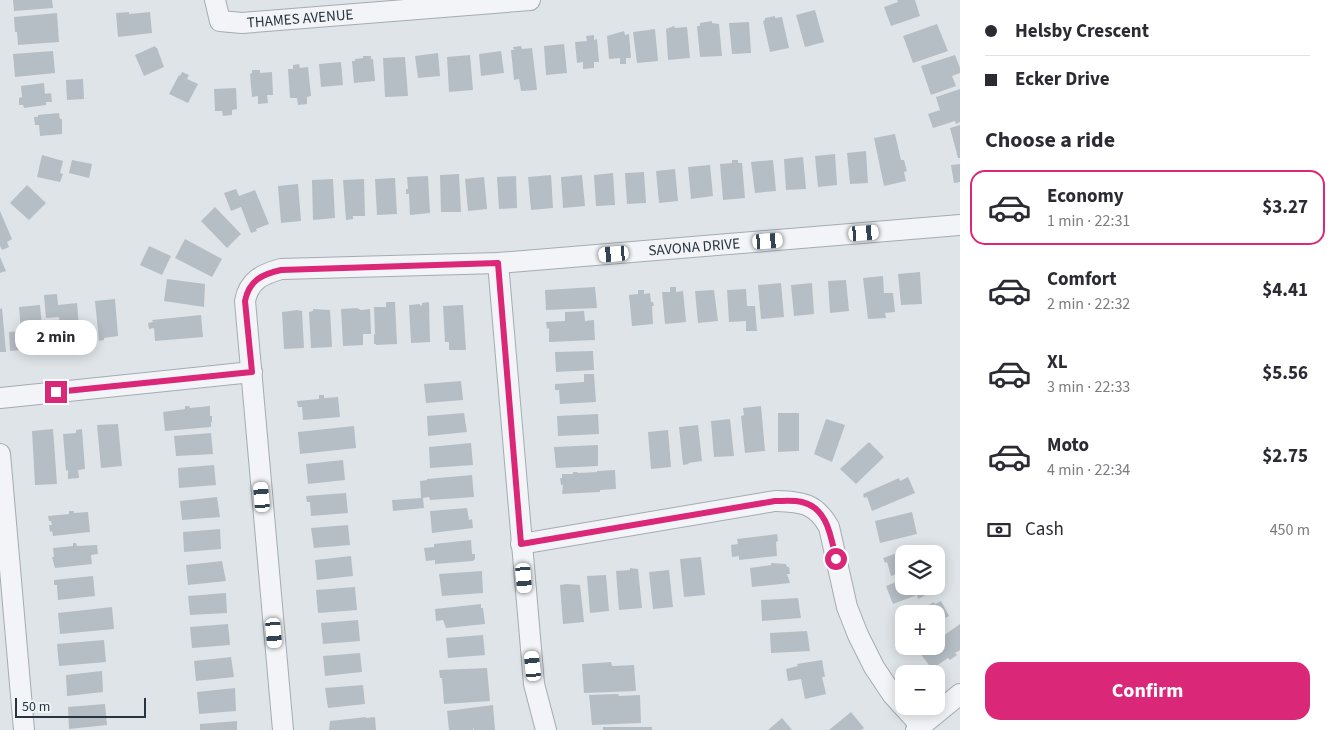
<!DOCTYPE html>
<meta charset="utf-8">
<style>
:root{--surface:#fff;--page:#f7f7f7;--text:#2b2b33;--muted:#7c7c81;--line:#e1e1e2;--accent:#db2777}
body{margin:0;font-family:"Source Sans 3",sans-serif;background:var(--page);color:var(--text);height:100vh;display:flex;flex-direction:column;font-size:19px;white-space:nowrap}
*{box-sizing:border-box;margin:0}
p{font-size:16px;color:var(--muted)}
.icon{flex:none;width:28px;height:28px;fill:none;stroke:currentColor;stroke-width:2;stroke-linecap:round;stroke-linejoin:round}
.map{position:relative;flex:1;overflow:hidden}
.details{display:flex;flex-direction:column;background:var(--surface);width:375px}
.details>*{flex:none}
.guide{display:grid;align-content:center;height:110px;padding:0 25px;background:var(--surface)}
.fabs{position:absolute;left:895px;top:545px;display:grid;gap:10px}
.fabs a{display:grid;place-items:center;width:50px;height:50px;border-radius:10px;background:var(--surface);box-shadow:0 2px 12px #0003;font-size:25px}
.scale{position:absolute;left:15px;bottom:12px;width:131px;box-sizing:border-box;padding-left:5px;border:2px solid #28343f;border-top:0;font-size:14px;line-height:18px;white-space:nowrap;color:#28343f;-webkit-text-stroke:4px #eef3f6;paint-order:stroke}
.end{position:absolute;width:22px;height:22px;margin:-11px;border:6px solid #db2777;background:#fff;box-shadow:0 0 0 2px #fff}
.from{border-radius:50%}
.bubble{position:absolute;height:35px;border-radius:15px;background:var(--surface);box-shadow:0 2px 12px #0003;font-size:16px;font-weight:700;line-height:35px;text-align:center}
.car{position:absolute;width:15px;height:30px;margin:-15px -8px;border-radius:6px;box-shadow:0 0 4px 1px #0007;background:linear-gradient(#fff 24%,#345 0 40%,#fff 0 76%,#345 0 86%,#fff 0)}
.guide b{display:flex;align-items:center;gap:18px;height:48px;font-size:19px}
.guide b+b{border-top:1px solid var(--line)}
.guide i{width:12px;height:12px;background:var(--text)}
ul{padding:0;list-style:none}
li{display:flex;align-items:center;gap:15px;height:75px;margin:0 10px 8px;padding:0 15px;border:2px solid transparent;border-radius:15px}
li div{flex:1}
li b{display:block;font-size:19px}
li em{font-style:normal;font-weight:700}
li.current{border-color:var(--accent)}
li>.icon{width:45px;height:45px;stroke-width:1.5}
h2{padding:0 25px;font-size:22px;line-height:60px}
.pay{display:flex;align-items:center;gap:12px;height:55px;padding:0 25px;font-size:19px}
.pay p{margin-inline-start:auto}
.action{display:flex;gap:10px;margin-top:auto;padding:10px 25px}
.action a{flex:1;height:58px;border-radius:15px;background:var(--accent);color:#fff;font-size:20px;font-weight:700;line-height:58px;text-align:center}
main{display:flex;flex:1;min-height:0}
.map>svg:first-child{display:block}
</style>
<main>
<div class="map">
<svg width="960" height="730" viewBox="0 0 960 730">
<rect width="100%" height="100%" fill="#dfe4e8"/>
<!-- building -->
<g fill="#b6bec5">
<path d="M13 0H52L53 8 14 11Z"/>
<path d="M897 0H915L920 16 891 26 884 7 898 2Z"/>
<path d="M815 10 824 42 805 47 796 15Z"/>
<path d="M129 12V14L150 12 152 33 118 37 116 13Z"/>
<path d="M57 13 59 42 18 45 17 32H15L14 17Z"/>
<path d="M775 16V18L782 17 789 48 770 52 763 21 765 20V18Z"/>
<path d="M712 21V23L719 24 722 56 700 57 697 26H700V23Z"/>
<path d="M749 22 751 53 732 54 729 23Z"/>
<path d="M937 24 948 51 913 63 903 36Z"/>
<path d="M674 26 675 28 687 27 690 58 668 60 666 29Z"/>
<path d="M655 29 658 61 637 63 633 32Z"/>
<path d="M624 31 625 35 629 34 631 58H626V64H620V58L609 59 607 36Z"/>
<path d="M594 35V40L597 39 599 62H594V68L583 69V62L577 63 575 42 587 41 586 36Z"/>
<path d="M564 44 567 73 546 75 544 46Z"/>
<path d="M155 46 156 48H157L164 67 144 76 135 55Z"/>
<path d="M521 46 522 49 532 48 537 90 521 91 519 79 514 80 511 50H514L513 47Z"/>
<path d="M53 51 55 73 15 77 13 54Z"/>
<path d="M501 51 504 73 481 76 479 54Z"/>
<path d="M438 53 440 76 418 78 415 56Z"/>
<path d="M470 55 473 90 449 92 447 57Z"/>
<path d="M955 55 960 68V73L952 76 956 86 931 95 921 66Z"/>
<path d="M363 56H371V59H373L375 81 354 83 352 61H355V59L363 58Z"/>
<path d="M405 57 408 96 385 97 383 58Z"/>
<path d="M341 62 343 85 321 87 319 64Z"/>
<path d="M299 64 300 68 308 67 311 96 307 97V104L298 105 297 98H290L288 69H293V65Z"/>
<path d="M252 70H260V73L272 72 273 95H267L268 103 258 104V96L252 97 250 74 252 73Z"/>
<path d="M182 72 189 75 187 79 198 84 188 103 169 94 179 75 180 76Z"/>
<path d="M83 79 84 99 67 100 66 80Z"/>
<path d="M44 83 45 94 51 93 52 102H46V105L24 108 23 105H19V98L22 97 21 86Z"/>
<path d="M236 88 237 109 232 110V115L223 116 222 111H215L214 89Z"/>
<path d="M960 89V122L956 124 955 121 933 128 928 114 940 110 936 97Z"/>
<path d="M59 113 60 119H62V134L40 136 39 125H35L34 117H38V115Z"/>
<path d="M960 125V158H958L950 128Z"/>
<path d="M895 134 901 160H904L907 171 904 172 906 181 884 186 874 138Z"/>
<path d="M866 151 868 183 850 184 847 153Z"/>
<path d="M835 154 837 185 818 187 815 156Z"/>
<path d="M42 155 63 161 60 173 63 174 60 182 37 177Z"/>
<path d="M803 157 806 189 786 190 784 159Z"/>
<path d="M72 160 92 164 89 178 69 173Z"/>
<path d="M732 160H738V163H742L745 198 723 200 720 164 732 163Z"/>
<path d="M773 160 776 191 755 193 751 162Z"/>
<path d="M960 164V182L954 183 951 165Z"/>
<path d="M710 165 713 196 691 199 688 167Z"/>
<path d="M675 169 678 201 659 203 656 171Z"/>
<path d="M644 172 646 203 627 204 625 173Z"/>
<path d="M613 173 615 205 596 206 594 175Z"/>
<path d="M459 174 461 212H441L440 175Z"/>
<path d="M551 175 553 208 531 210 528 177Z"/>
<path d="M582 175 585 206 563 208 561 177Z"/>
<path d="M428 176 430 213 410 215 409 194H406V189H408L407 177Z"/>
<path d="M516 176 517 208 499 209 497 177Z"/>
<path d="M484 177 487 209 468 211 465 179Z"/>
<path d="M395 178 397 214 377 215 375 179Z"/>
<path d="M333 179 335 218 313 220 312 180Z"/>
<path d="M364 179 365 216H353V219L346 220 343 180Z"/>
<path d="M298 184 301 221 281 223 278 186Z"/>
<path d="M27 185 46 203 29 220 10 203Z"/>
<path d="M236 189 239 196 255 190 269 224 256 229 257 231 251 233 241 207 231 211 224 193Z"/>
<path d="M215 207 241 234 227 248 201 221Z"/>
<path d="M0 211 12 239 7 242 9 247 2 250 0 246Z"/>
<path d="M185 239 222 259 212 277 175 258Z"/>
<path d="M149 246 171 256 162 275 140 265Z"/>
<path d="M0 257 6 271 0 273Z"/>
<path d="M920 272 922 304 901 305 898 274Z"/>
<path d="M883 276 884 293H893L895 312 885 313 886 318 868 319 863 278Z"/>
<path d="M167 279 205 284 204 307 164 301Z"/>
<path d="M846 280 849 311 830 313 828 281Z"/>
<path d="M781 283 784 317 761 319 758 285Z"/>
<path d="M812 283 814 314 794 316 791 285Z"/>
<path d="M595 287 597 308 546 310 545 290Z"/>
<path d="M670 287H676V292L683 291 686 322 665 324 662 292H670Z"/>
<path d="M746 289 747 306H755L757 331H746V321L729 322 727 290Z"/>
<path d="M638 290H644V294L650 293 651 302H653L654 306H652L653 324 632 326 629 295 638 294Z"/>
<path d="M714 290 718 321 698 323 695 291Z"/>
<path d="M57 294 58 305 77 303 80 340H75L76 343 67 341V344L61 345 59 317 46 318 44 295Z"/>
<path d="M115 299 118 336 104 338V340L99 341 95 301Z"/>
<path d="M386 302H395L397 344 376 345V344H374V335L375 334 374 307H386Z"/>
<path d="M429 302 430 342 411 343 409 305 420 304V306L422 305V303Z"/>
<path d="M40 305 44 348 10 351 9 332 21 331 19 307Z"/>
<path d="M463 305 466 350H449V342H445L443 306Z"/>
<path d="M2 308 6 352H0V309Z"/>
<path d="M357 308 361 310 370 309 371 334H363V345L343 346 341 309Z"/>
<path d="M313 309 330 310 332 347 311 348 309 312 313 311Z"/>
<path d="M297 310 302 311 304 348 284 349 282 312Z"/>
<path d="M584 311 585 321 594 320 595 340 549 342V328L547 329 546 322 565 321V312Z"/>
<path d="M201 315 203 337 155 341 154 328 149 329 148 323 153 322 152 320Z"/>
<path d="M593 351 594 370 556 372 555 352Z"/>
<path d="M584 374H594L596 402 560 404 559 390H555V384L584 382Z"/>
<path d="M461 381 463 400 426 403 424 384Z"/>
<path d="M319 395H324V398L338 397 340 417 303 420 302 407H298L297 401 319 399Z"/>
<path d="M185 406H189L190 408 210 406V416H212V422H211V427L165 431 163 412 185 409Z"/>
<path d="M761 406 765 451 745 453 741 416 744 415 743 408Z"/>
<path d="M464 413 467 432 428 436 427 416Z"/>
<path d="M778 413H799V451L778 452Z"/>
<path d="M598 414 599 434 558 436 557 416Z"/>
<path d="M730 419 734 456 714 457 711 421Z"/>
<path d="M826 419 845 425 832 462 814 454Z"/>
<path d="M118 424 122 466 101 468 97 425Z"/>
<path d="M698 425 702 461 688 463 689 464 683 465 679 427Z"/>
<path d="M354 426 356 448 300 454 298 432Z"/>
<path d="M53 429 57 484 35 485 32 431Z"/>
<path d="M82 429 85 469 78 470 79 478 68 479V470L66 471 63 434 76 433V430Z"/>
<path d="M668 430 671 467 651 469 648 432Z"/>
<path d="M211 433 213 454 176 456 174 436Z"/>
<path d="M869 442 884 457 856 484 840 469Z"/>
<path d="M471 443 473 465 430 468 429 447Z"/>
<path d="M598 445V466L556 468 554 447Z"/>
<path d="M343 460 345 480 308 484 306 464Z"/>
<path d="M214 465 216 485 179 488 178 468Z"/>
<path d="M615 470 616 489 600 490V492L562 494 563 485H561L560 478H562V474H573V472H577L578 473 597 472V471Z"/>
<path d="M472 475 474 497 430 500 429 497 423 498 424 508 393 511 392 500 421 498 420 481 427 480V479Z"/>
<path d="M908 477 915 493 872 511 867 497 864 498 863 494 899 478 900 481Z"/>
<path d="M346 493 348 513 311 516 310 502H307L306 496Z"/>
<path d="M217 497 220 517 182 520 180 501Z"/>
<path d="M467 508 469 520 472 519 473 528 432 533 430 511Z"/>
<path d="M69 511H74V513L88 512 90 532 53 536 52 531 50 532 49 525H52L51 521H49L48 516 69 514Z"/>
<path d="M912 512 917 534 880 543 875 521Z"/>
<path d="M348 525 350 545 314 548 311 528Z"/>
<path d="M220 529 221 549 184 552 183 532Z"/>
<path d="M777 534 778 541 776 542 777 556 739 560V556L732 557 731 545 738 544 737 539Z"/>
<path d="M471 540 472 554H475V559L473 561 435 564V560L426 561 424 548 434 547V544Z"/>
<path d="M73 543H76L77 546 97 545 98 554 91 555 92 564 55 568 52 557H54L53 548 73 546Z"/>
<path d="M920 545 923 554H904V572L891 576 887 562 885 563 883 558Z"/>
<path d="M351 556 353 576 317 580 315 560Z"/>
<path d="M701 557 705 595 684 597 680 559Z"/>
<path d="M222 561 226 581 188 585 186 565Z"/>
<path d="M771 563 786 564 787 567H789L790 574H787L790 583 752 587 750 568 771 565Z"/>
<path d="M630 568 638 569 642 608 619 610 616 571 630 570Z"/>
<path d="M669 570 673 607 653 609 649 572Z"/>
<path d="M482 571 483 593 442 596 439 574Z"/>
<path d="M606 575 609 611 590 613 587 576Z"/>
<path d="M93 576 95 596 58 600 57 585H54V580Z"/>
<path d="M904 579V586H934L926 589 925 591 926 595 918 599 917 595 893 604 886 586Z"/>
<path d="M567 584 580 585 584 622 563 624 560 585Z"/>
<path d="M355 587 357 610 318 613 316 590Z"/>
<path d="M226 593 227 613 190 615 188 596Z"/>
<path d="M798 598 801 618 762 621 761 600Z"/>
<path d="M941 601 949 616 936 623V614H913L934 602 935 604Z"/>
<path d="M481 604V608H483L485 624 446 628 443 620 436 621 435 609Z"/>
<path d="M112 607 114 629 60 634 58 613Z"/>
<path d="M358 620 360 641 323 644 321 623Z"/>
<path d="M228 624 230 645 192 648 190 627Z"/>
<path d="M960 624V650L955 653 957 655 950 660 948 658 932 669 920 653 929 646H936V641Z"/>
<path d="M807 631 810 651 771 653 770 633Z"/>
<path d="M483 635 485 655 448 658 446 638Z"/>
<path d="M104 640 106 662 59 666 57 644Z"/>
<path d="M360 653 362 672 325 676 323 656Z"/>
<path d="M231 657 234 677 196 681 194 661Z"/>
<path d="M822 660 825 677H822L826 694 805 699 801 679 788 681 786 669 798 666 797 664Z"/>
<path d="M611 662 612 666 634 665 636 691 584 693 582 664Z"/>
<path d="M487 668 490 701 444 704 442 678H440L439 670Z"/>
<path d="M102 671 103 692 67 696 66 675Z"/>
<path d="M363 685 365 704 328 708 325 688Z"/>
<path d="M235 688 236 711 199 714 197 692Z"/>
<path d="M618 694 619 696 640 695 641 723 592 725 589 695Z"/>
<path d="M105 704 107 725 69 729 68 707Z"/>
<path d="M493 705 495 730H474V727L473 730H449L447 711Z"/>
<path d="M851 712 864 728 861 730H829Z"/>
<path d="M366 717V718L375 717 376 730H329L330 721Z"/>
<path d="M782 718 792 730H768Z"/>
<path d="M237 721V730H200V724Z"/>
<rect x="603" y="727" width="49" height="3"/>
</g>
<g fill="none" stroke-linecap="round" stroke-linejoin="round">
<!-- minor casing -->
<g stroke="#a4acb2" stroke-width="22">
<g id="minor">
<path id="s1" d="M215 0 220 21 242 23 530 0"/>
<path d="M498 263 534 684 546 730"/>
<path d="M0 398 252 372"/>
<path d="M0 454 24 730"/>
<path d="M521 544 775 501C801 502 815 502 829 527L847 607 858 635 874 667 892 694 921 726"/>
<path id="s2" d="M283 730 245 301C249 280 263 274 281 269L498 263 960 225"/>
<path d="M916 730 960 694"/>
</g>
</g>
<!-- minor -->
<use href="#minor" stroke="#f2f4f7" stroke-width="20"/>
</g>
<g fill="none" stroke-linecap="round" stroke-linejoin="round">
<!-- route -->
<path stroke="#db2777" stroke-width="6" d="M56 392 252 372 245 301C249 280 263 274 281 270L498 263 521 544 775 501C784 501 794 500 802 502 828 508 831 538 836 559"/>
</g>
<g text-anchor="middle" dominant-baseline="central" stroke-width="4" stroke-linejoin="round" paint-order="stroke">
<!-- street labels -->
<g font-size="15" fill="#28343f" stroke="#eef3f6">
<text stroke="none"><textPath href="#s1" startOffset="102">THAMES AVENUE</textPath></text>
<text stroke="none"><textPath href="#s2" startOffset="896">SAVONA DRIVE</textPath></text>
</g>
</g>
</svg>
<div class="fabs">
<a><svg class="icon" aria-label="layers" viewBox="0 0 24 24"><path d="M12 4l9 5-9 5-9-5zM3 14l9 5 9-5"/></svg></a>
<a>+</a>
<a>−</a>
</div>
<div class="scale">50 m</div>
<i class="end from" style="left:836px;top:559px"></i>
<i class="end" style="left:56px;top:392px"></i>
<div class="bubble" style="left:15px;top:320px;width:82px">2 min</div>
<i class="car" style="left:864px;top:233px;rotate:86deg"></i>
<i class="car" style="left:768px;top:241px;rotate:86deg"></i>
<i class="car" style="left:614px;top:254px;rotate:265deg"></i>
<i class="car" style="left:262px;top:497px;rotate:355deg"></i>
<i class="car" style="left:524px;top:578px;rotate:175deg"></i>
<i class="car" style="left:274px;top:633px;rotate:175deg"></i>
<i class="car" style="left:533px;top:666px;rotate:354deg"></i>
</div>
<section class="details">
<div class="guide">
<b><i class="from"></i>Helsby Crescent</b>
<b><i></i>Ecker Drive</b>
</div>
<h2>Choose a ride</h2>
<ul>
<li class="current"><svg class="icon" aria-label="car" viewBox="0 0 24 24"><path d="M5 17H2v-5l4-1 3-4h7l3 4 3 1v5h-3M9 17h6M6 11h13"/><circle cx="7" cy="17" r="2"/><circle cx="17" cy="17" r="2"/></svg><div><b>Economy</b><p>1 min · 22:31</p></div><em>$3.27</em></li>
<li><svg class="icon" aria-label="car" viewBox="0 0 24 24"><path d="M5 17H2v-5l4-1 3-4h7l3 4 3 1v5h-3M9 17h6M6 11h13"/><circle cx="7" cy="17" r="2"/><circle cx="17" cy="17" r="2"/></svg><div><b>Comfort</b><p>2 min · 22:32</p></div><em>$4.41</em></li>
<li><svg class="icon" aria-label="car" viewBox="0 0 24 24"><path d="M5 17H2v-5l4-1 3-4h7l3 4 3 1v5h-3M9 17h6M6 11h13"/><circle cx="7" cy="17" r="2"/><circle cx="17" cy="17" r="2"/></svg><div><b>XL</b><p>3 min · 22:33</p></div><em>$5.56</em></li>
<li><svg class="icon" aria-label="car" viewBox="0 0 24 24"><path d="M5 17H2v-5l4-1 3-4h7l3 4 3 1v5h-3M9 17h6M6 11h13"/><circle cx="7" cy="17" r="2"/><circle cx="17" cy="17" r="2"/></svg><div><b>Moto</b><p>4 min · 22:34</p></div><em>$2.75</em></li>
</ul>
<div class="pay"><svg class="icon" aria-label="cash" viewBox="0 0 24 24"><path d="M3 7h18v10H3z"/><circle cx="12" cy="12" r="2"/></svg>Cash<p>450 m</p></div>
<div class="action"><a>Confirm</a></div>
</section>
</main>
